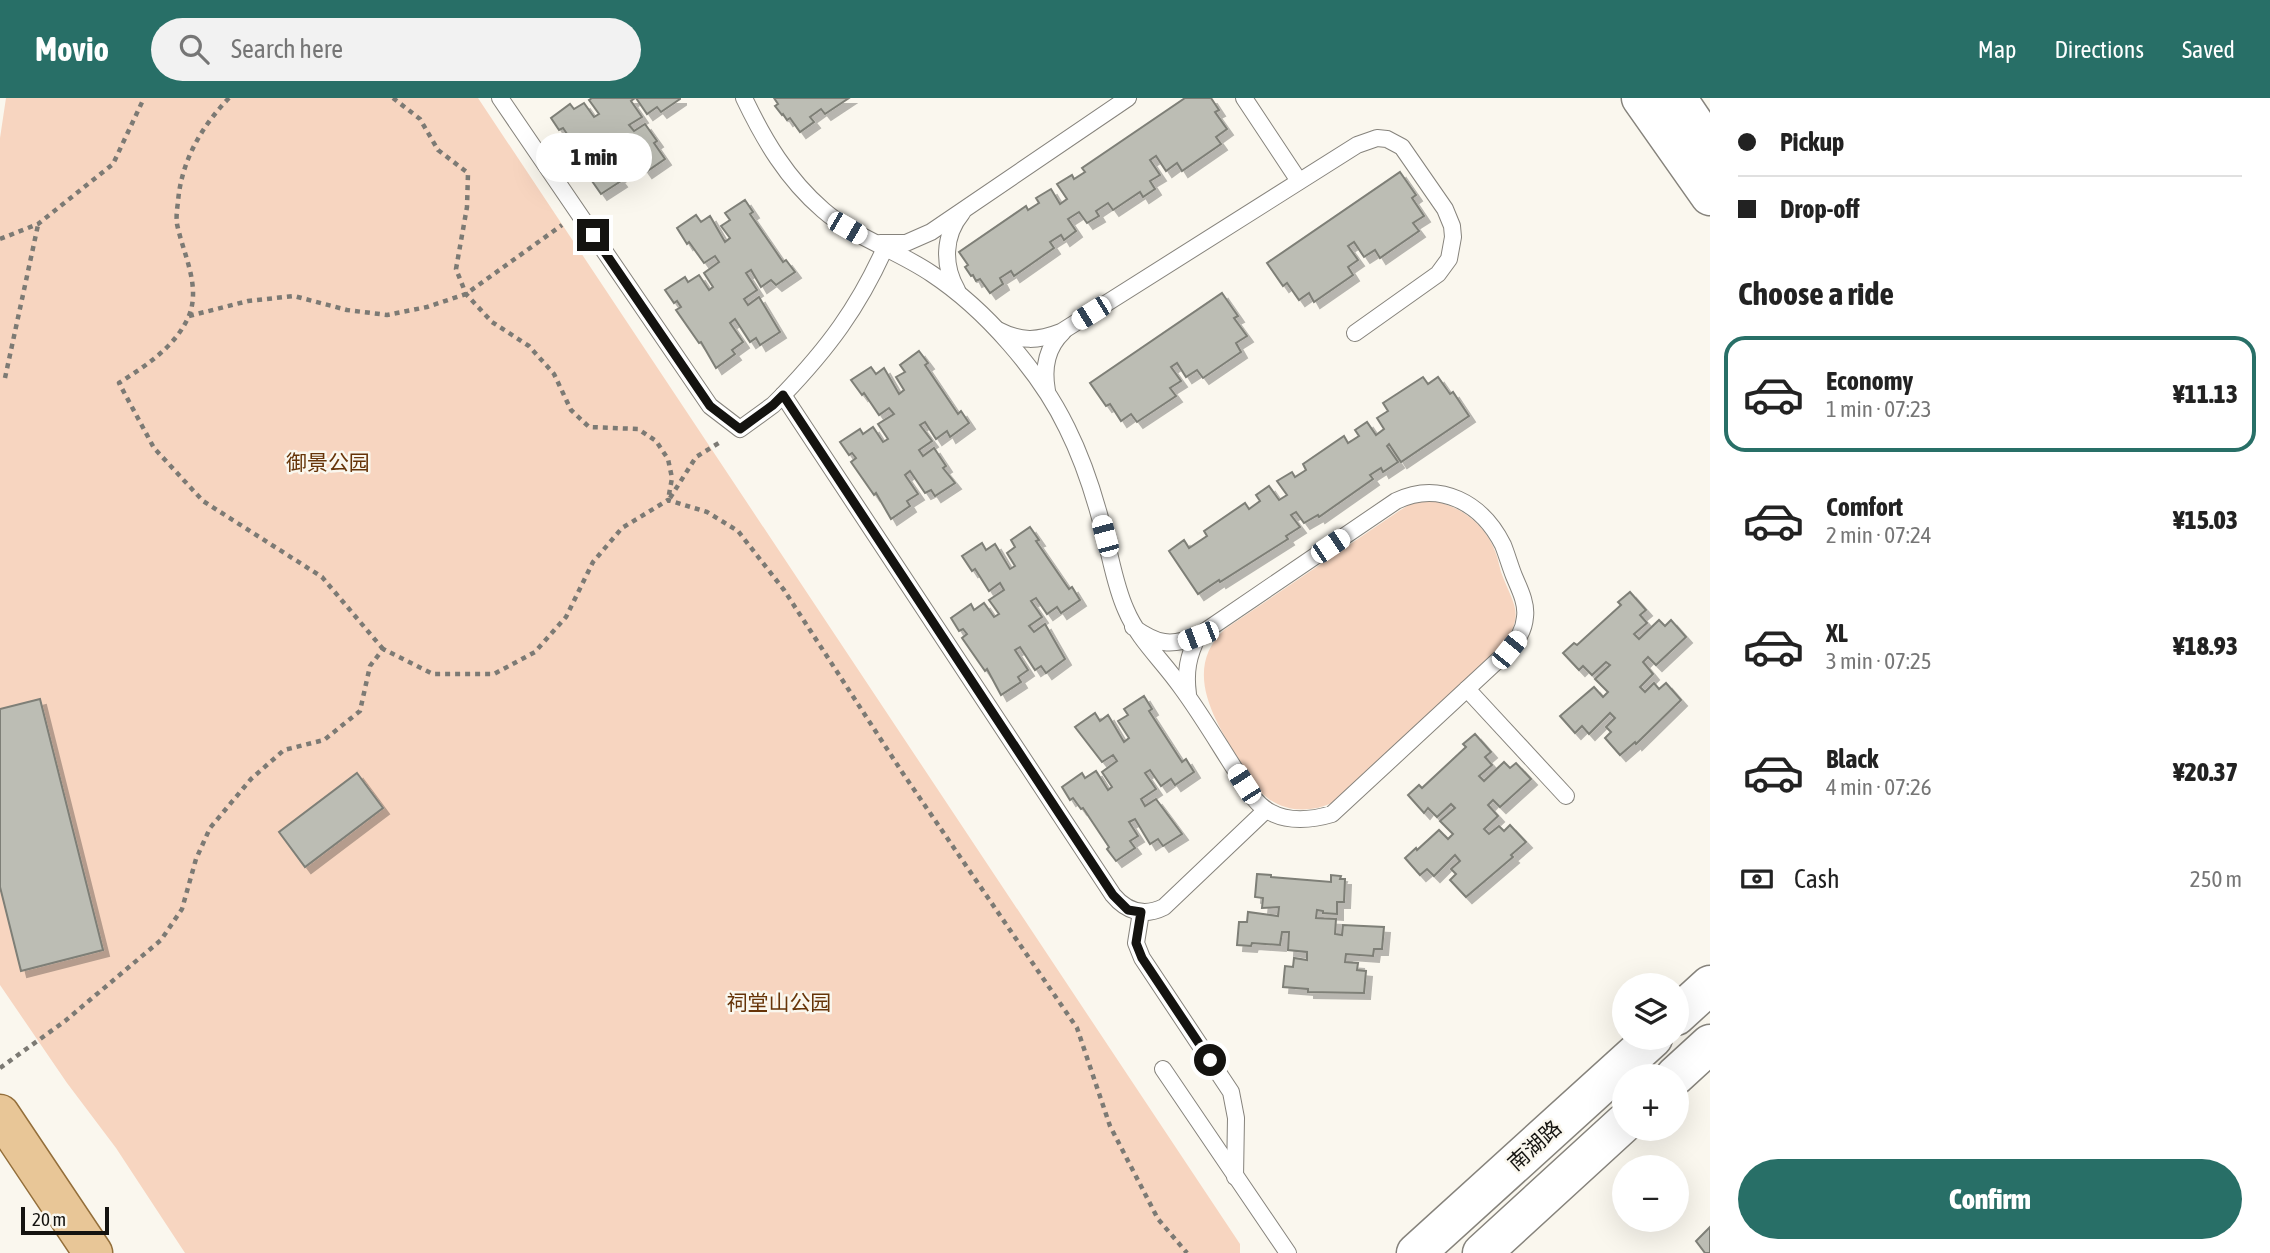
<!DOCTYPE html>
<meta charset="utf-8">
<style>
:root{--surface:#fff;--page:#f2f2f2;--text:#222;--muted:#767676;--line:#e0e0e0;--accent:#286f67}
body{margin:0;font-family:"Asap Condensed","Noto Sans SC",sans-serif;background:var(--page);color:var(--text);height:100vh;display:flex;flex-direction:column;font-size:26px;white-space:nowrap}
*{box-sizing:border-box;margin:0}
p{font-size:23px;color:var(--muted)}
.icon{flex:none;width:38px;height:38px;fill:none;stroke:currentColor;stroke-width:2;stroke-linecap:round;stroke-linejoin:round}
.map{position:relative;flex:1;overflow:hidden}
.side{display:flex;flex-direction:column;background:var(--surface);width:560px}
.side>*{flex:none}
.banner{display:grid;align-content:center;height:154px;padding:0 28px;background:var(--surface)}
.controls{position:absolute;left:1612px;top:875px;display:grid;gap:14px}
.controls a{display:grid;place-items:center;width:77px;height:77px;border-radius:50%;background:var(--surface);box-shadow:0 7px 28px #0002;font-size:35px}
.scale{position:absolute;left:21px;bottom:18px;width:88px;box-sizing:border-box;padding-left:7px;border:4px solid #141310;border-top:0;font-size:19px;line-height:24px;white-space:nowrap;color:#141310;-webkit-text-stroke:5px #faf7ee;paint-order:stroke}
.end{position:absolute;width:32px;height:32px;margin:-16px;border:9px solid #141310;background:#fff;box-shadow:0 0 0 4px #fff}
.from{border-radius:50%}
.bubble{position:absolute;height:49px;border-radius:24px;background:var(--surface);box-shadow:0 7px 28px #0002;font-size:23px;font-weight:800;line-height:49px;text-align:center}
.car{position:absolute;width:21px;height:42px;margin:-21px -10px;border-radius:9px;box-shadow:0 0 5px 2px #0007;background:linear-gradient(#fff 24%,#345 0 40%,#fff 0 76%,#345 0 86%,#fff 0)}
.banner b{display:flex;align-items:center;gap:24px;height:66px;font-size:26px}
.banner b+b{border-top:2px solid var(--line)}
.banner i{width:18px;height:18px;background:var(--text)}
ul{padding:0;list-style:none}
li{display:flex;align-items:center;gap:21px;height:116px;margin:0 14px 10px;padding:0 14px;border:4px solid transparent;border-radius:21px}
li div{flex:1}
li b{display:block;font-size:26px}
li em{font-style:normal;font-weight:800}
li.on{border-color:var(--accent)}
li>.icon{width:63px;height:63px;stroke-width:1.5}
h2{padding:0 28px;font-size:32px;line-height:84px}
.pay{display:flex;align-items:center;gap:18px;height:77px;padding:0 28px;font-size:26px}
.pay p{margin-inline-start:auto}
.primary-button{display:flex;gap:14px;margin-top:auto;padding:14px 28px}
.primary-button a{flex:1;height:80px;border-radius:42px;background:var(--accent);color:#fff;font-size:28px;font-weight:800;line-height:80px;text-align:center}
header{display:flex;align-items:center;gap:42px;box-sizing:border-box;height:98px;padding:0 35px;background:var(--accent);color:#fff}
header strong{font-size:33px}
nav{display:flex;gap:38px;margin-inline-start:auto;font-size:24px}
.search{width:490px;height:63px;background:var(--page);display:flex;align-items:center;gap:18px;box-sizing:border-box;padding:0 24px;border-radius:38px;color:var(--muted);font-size:26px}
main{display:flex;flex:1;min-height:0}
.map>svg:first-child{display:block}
</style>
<header>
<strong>Movio</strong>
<div class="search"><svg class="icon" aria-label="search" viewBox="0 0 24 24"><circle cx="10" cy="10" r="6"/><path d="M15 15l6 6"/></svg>Search here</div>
<nav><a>Map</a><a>Directions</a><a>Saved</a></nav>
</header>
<main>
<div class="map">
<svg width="1710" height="1155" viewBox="0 0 1710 1155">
<defs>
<filter id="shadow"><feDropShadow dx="6" dy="6" stdDeviation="0" flood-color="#0004"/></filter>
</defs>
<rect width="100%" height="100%" fill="#faf7ee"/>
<!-- green -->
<g fill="#f7d5c0">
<path d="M6 0H478L1240 1146V1155H185L116 1050 67 985 0 887V40Z"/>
<path d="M1425 403C1455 403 1485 425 1495 453 1498 460 1499 467 1501 474 1513 507 1527 516 1501 549L1334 704C1307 717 1277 714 1257 690 1230 644 1173 579 1225 531L1399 413 1412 405Z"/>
</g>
<!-- building -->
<g fill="#bcbdb4" stroke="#7e7f77" stroke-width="2" filter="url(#shadow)">
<path d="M592 0H635L631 3 642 19 629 27 634 33 645 26 657 43 654 45 665 61 646 74 641 67 636 71 620 49 615 52 628 72 618 79 621 83 601 96 592 83 595 82 587 71 585 72 562 39 567 36 563 30 559 32 551 20 570 6 574 11 584 5 594 19 599 16 589 2Z"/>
<path d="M636 0H680V1L661 14 657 9 647 16Z"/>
<path d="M774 0H849L825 16 821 11 810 19 814 24 800 34 790 20 787 22 783 16 782 17 775 8 778 6Z"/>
<path d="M1185 0H1211L1219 12 1215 14 1227 31 1216 39 1221 46 1182 73 1177 65 1166 73 1156 58 1150 62 1160 77 1150 83 1155 91 1143 99 1140 94 1113 112 1108 105 1096 113 1099 118 1087 125 1079 114 1068 121 1076 133 1064 142 1061 137 1050 144 1054 150 1014 178 1011 173 1000 180 1003 186 990 195 980 181 976 183 973 177 971 178 965 169 968 167 959 154 1026 108 1028 112 1039 105 1036 100 1051 91 1060 106 1067 101 1057 86 1072 77 1074 81 1085 74 1082 70Z"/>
<path d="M1400 74 1416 97 1412 100 1424 118 1413 125 1419 133 1380 160 1375 152 1364 159 1354 144 1348 148 1358 162 1348 169 1353 177 1314 204 1309 195 1299 202 1287 185 1283 188 1267 165Z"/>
<path d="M745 102 753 114 750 116 783 164 786 162 795 174 776 187 771 182 761 189 751 172 746 175 757 192 744 201 748 207 759 199 780 234 760 247 756 240 750 244 735 221 730 225 743 244 732 252 735 256 716 270 701 244 699 245 676 212 681 209 677 203 674 205 665 192 685 179 688 184 699 177 709 192 713 189 704 175 719 164 715 158 704 165 689 144 687 146 677 130 696 117 701 124 710 118 725 144 730 140 721 128 730 122 725 115Z"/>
<path d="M1222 195 1238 218 1234 220 1247 238 1236 245 1241 254 1203 280 1197 272 1186 279 1177 265 1171 269 1181 283 1170 290 1176 298 1137 324 1131 316 1121 323 1110 306 1106 308 1090 285Z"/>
<path d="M919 253 928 265 925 267 958 316 961 313 969 325 950 339 947 333 936 341 925 324 920 327 932 343 919 352 923 358 934 350 946 368 943 370 955 385 935 398 931 392 925 395 910 373 905 377 918 396 907 403 910 408 891 421 876 395 874 397 851 364 856 360 852 355 849 357 840 344 860 331 863 336 873 329 883 344 888 341 878 326 894 316 889 310 879 317 864 295 862 297 851 282 871 269 876 276 884 270 899 296 904 292 896 279 905 274 900 267Z"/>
<path d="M1423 279 1428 286 1438 279 1450 296 1453 294 1469 318 1401 364 1389 346 1387 348 1398 364 1383 374 1381 370 1370 377 1373 381 1319 419 1318 417 1304 425 1296 414 1291 417 1300 429 1286 438 1288 441 1220 484 1219 482 1198 496 1169 453 1184 442 1189 450 1207 438 1204 433 1245 405 1249 411 1260 403 1256 397 1269 388 1279 402 1287 397 1277 383 1292 374 1295 379 1306 372 1303 366 1344 338 1348 345 1359 338 1355 332 1367 324 1376 337 1384 331 1377 320 1388 313 1383 305Z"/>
<path d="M1030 429 1039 442 1036 443 1069 491 1072 489 1080 502 1061 515 1057 509 1047 516 1036 500 1031 503 1042 519 1029 528 1034 534 1045 526 1065 561 1046 575 1041 568 1035 572 1020 549 1015 552 1028 572 1018 579 1021 584 1001 597 987 571 985 573 962 540 967 536 963 531 959 533 951 520 971 506 974 512 984 505 994 519 999 516 989 502 1004 492 1000 485 989 493 975 471 972 473 962 458 982 445 986 452 995 446 1010 471 1015 468 1007 455 1015 449 1011 442Z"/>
<path d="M1630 494 1646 512 1640 517 1647 525 1634 536 1639 541 1659 522 1665 528 1671 522 1686 539 1656 567 1648 559 1643 564 1653 576 1640 589 1645 594 1654 585 1659 591 1666 585 1681 602 1636 646 1635 644 1620 657 1605 640 1611 634 1606 629 1615 620 1610 615 1589 636 1582 628 1575 635 1560 618 1594 589 1603 599 1608 594 1595 581 1610 567 1606 564 1592 577 1583 568 1579 572 1563 555 1574 545 1577 547 1621 507 1618 504Z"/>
<path d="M1144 598 1152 611 1149 613 1182 664 1186 661 1194 674 1175 687 1171 681 1161 688 1150 672 1145 675 1156 691 1141 701 1145 708 1156 701 1182 736 1163 748 1158 741 1150 746 1135 721 1129 724 1138 738 1130 743 1135 750 1116 763 1107 751 1109 749 1083 710 1081 711 1073 700 1070 702 1062 689 1082 675 1085 680 1096 673 1108 692 1112 689 1102 674 1117 663 1113 657 1102 664 1075 629 1095 615 1100 623 1108 617 1124 644 1129 640 1118 623 1128 617 1124 611Z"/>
<path d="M40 601 103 852 21 873 0 789V611Z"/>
<path d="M1475 636 1491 654 1485 659 1492 667 1479 678 1484 683 1504 664 1510 670 1516 665 1531 681 1500 709 1493 702 1488 707 1498 718 1484 731 1489 736 1499 728 1504 733 1510 727 1526 744 1511 757 1513 759 1466 799 1450 782 1456 776 1451 771 1460 763 1455 757 1434 778 1427 771 1420 777 1405 760 1416 750 1417 752 1439 732 1448 741 1453 736 1440 723 1455 710 1451 706 1437 719 1428 710 1424 715 1408 697 1419 687 1422 690 1466 649 1463 646Z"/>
<path d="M357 675 383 710 305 769 279 734Z"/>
<path d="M1257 776 1271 777V779L1331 784V777L1341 778 1340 781H1345L1344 804H1337V816L1323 815V813L1317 812 1316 820 1336 821 1335 836 1342 837 1343 827 1384 829 1382 851H1374L1373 858 1346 856 1345 864 1358 865 1357 872 1366 873 1364 895 1308 894V891L1283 889 1285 868 1293 869 1294 860 1307 862V854L1288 852 1289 834H1282L1280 847 1252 845 1251 848 1237 847 1239 824H1247L1248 814 1278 818 1279 809 1262 810 1263 800 1255 799Z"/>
<path d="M1710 1129V1155H1705L1696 1143Z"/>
</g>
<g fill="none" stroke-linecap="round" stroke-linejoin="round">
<!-- service casing -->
<g stroke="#86837c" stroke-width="18">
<g id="service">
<path d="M500 0 710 308 740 331 773 307 783 297"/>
<path d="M744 0C764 42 787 81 823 112 855 140 897 152 932 176 985 211 1040 274 1067 330 1084 364 1095 399 1104 435 1111 460 1115 488 1126 512 1138 541 1163 563 1181 589 1201 616 1218 645 1236 673 1245 687 1254 706 1270 714 1288 724 1312 722 1332 716L1509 552C1517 542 1524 533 1525 519 1527 505 1519 490 1514 478 1510 468 1507 457 1503 447 1482 405 1440 382 1396 403L1198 538C1170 549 1157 546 1133 529"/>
<path d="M1244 0 1299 83"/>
<path d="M880 145H906L931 134 1128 0"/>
<path d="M885 150C858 210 828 250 783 297L1113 797C1127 814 1144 819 1164 809L1266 712"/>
<path d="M957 192C943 168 943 138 962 115"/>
<path d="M998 232C1021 244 1038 243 1061 234L1357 47 1377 40 1387 41 1402 49 1445 111 1452 128 1453 139 1449 161 1438 176 1355 235"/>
<path d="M1047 293C1043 271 1046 250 1063 234"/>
<path d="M1467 591 1566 698"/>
<path d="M1188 596C1185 574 1188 558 1198 538"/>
<path d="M1141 814 1136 845 1142 860 1231 994 1236 1020 1235 1079"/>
<path d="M1163 971 1288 1155"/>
</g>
</g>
<!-- tertiary casing -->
<g stroke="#86837c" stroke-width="41">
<g id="tertiary">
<path d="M1641 0 1710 98"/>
<path d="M1677 0 1710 49"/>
</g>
</g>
<!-- secondary casing -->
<g stroke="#86837c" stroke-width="41">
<g id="secondary">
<path d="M1676 918 1710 887"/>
<path d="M1675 978 1710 946"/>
<path d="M1416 1155 1653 940"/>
<path d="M1482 1155 1624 1025"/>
</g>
</g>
<!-- primary casing -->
<g stroke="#946f3b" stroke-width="41">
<path id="primary" d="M0 1016 93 1155"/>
</g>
<!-- path -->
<g stroke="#7c7a74" stroke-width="4.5" stroke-dasharray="5 5" stroke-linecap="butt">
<path d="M229 0C201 29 181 64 178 104 177 111 176 119 177 126 183 156 202 189 188 220 174 250 145 268 119 285L154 350 203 403 322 479 383 551"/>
<path d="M393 0 420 21 438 52 468 75 467 109 456 171 466 196 492 224 529 248 554 276 571 312 589 329 638 331 656 343 668 361 672 380 668 402"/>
<path d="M0 141 38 126 113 66 144 0"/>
<path d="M189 218 248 203 294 198 347 212 387 217 427 209 466 196 562 127"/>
<path d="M5 280 38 127"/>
<path d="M670 400 696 359 722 343"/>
<path d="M0 970 65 923 161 842 182 811 196 761 210 730 251 681 284 652 324 642 360 613 370 568 383 551 433 576H494L535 554 566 519 593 464 622 430 668 402 707 414 738 433 784 492 902 674 1077 930 1110 1028 1158 1121 1187 1155"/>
</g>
<!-- service -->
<use href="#service" stroke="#fff" stroke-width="16"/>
<!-- tertiary -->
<use href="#tertiary" stroke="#fff" stroke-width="38"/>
<!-- secondary -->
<use href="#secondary" stroke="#fff" stroke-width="38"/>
<!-- primary -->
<use href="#primary" stroke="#e8c697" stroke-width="38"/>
</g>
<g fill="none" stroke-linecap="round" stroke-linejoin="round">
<!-- route -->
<path stroke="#141310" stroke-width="9" d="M593 137 710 308 740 331 773 307 783 297 1113 797 1128 812 1141 814 1136 845 1142 860 1210 962"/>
</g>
<g text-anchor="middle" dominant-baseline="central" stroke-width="5" stroke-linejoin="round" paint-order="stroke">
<!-- park labels -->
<g font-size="21" fill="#663408" stroke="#faf7ee">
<text x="328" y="364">御景公园</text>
<text x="779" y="904">祠堂山公园</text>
</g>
<!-- street labels -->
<g font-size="21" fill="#141310" stroke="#faf7ee">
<text transform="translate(1534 1047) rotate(-42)">南湖路</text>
</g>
</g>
</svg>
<div class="controls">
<a><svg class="icon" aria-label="layers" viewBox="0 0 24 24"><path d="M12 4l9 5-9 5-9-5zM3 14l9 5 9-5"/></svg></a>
<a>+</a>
<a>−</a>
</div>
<div class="scale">20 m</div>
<i class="end from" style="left:1210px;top:962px"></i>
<i class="end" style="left:593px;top:137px"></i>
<div class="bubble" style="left:536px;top:35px;width:116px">1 min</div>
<i class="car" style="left:847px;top:130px;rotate:120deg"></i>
<i class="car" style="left:1091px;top:215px;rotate:238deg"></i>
<i class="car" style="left:1105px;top:438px;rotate:345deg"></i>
<i class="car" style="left:1330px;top:448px;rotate:56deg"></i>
<i class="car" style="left:1198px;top:538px;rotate:249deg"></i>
<i class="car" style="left:1509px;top:552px;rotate:39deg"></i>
<i class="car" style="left:1244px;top:686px;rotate:327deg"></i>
</div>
<section class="side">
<div class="banner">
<b><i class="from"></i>Pickup</b>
<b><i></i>Drop-off</b>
</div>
<h2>Choose a ride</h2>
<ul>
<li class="on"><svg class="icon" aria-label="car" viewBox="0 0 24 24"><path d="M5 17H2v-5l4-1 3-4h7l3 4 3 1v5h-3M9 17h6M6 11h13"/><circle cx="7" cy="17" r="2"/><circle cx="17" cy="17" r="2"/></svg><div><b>Economy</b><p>1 min · 07:23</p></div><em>¥11.13</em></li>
<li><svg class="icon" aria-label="car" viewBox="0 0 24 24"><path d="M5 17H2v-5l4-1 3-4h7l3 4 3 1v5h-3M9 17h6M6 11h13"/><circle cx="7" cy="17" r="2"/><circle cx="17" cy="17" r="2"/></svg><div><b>Comfort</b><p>2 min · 07:24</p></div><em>¥15.03</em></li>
<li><svg class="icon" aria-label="car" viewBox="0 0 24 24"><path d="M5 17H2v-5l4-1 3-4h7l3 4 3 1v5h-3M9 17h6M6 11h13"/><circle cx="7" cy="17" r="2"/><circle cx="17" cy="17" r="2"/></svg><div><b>XL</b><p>3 min · 07:25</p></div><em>¥18.93</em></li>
<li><svg class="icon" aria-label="car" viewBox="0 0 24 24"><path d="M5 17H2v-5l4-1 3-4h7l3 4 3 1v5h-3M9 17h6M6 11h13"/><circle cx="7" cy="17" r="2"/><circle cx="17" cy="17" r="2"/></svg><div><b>Black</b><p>4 min · 07:26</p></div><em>¥20.37</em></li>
</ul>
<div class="pay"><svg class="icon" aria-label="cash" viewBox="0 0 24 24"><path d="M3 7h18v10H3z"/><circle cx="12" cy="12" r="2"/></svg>Cash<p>250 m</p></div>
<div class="primary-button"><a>Confirm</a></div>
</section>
</main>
